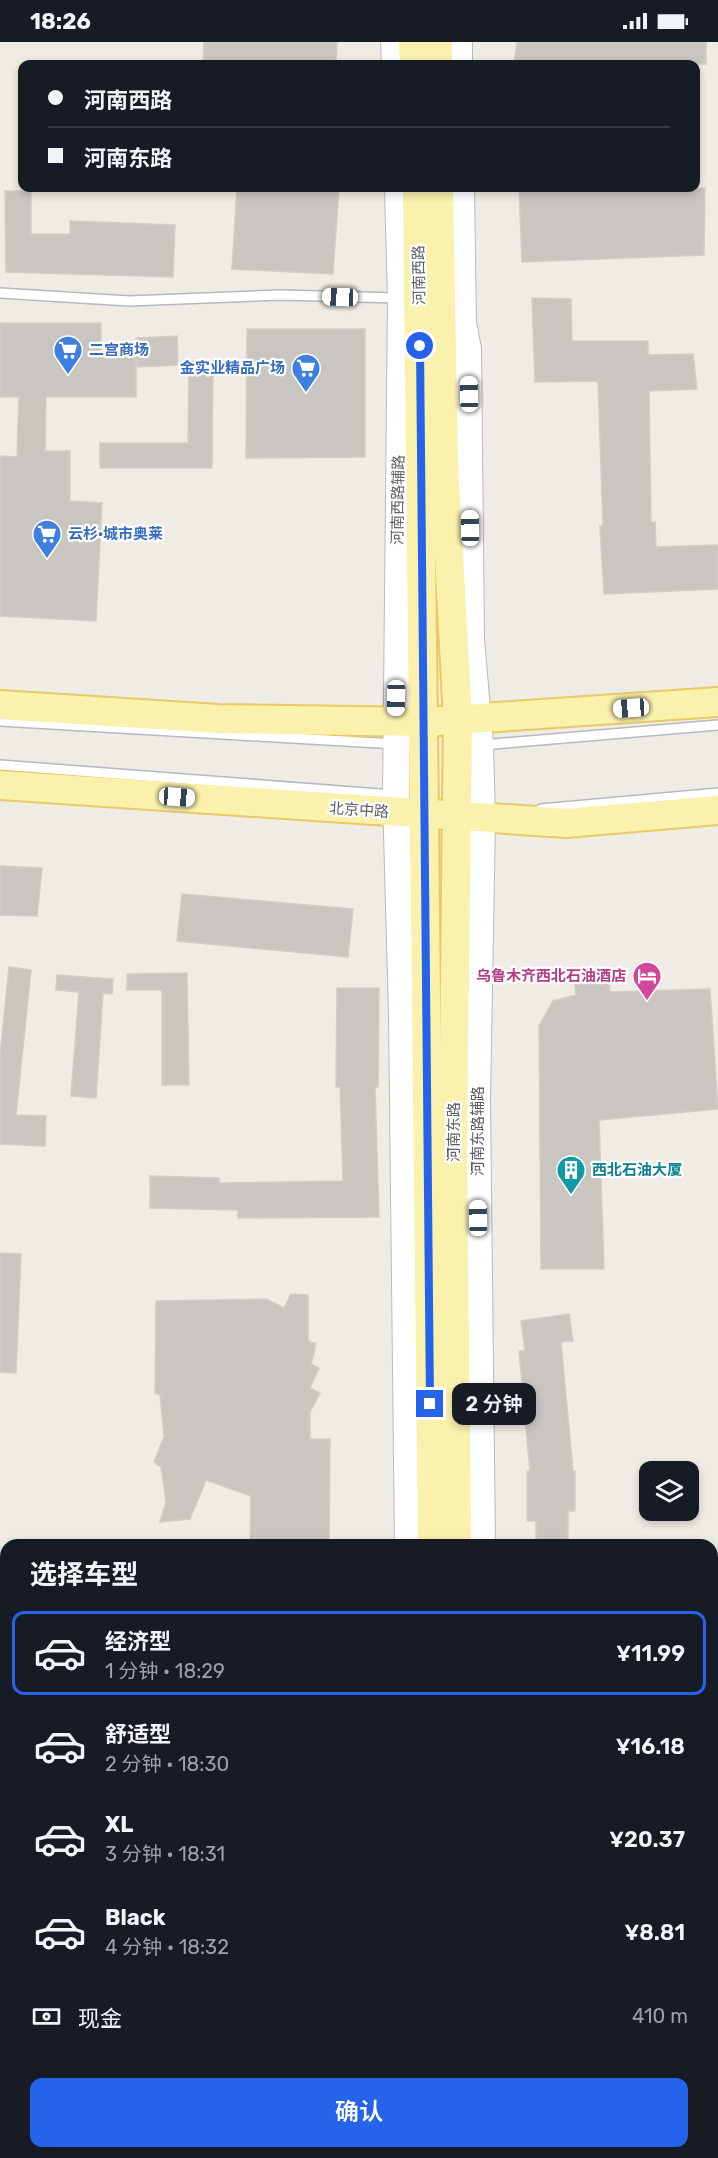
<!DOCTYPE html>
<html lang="zh">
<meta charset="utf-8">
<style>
:root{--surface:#171b24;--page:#20242c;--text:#f1f3f6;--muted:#9ea1a6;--line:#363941;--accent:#2563eb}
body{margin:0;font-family:Rubik,"Noto Sans SC",sans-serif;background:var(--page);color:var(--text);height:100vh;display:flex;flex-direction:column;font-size:22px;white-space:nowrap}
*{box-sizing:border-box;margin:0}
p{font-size:20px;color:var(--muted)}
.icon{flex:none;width:33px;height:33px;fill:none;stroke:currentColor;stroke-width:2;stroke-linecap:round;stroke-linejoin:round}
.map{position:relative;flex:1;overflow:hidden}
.panel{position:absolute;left:0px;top:1497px;width:718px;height:620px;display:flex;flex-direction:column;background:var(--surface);border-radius:18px 18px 0 0;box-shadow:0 3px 9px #0003}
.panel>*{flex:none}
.banner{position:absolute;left:18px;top:18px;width:682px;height:132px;border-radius:12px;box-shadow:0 3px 9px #0003;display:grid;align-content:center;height:132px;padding:0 30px;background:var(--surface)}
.tools{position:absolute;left:639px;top:1419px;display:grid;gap:12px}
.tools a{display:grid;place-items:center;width:60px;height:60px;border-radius:12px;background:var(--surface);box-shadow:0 3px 9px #0003;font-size:30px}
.end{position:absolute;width:27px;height:27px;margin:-14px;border:8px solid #2563eb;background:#fff;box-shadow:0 0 0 3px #fff}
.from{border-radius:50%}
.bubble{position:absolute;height:42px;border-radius:12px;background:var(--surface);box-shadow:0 3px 9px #0003;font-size:20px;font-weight:600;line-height:42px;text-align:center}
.car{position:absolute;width:18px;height:36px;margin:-18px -9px;border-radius:8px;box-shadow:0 0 4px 2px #0007;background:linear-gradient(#fff 24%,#345 0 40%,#fff 0 76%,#345 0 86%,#fff 0)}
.banner b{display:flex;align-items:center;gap:21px;height:57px;font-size:22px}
.banner b+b{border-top:2px solid var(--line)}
.banner i{width:15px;height:15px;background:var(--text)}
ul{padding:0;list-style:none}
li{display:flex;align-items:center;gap:18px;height:84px;margin:0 12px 9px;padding:0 18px;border:3px solid transparent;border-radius:12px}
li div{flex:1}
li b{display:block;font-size:22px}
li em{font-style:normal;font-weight:600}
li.selected{border-color:var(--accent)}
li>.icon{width:54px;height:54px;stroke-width:1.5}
h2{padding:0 30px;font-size:27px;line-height:72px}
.pay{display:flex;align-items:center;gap:15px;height:66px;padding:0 30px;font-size:22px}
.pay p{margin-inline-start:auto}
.cta{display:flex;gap:12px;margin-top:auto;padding:12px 30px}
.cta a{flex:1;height:69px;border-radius:12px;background:var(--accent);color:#fff;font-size:24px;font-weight:600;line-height:69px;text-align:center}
.status{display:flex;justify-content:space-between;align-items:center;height:42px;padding:0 30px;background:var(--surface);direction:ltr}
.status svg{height:16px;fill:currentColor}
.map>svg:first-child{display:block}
</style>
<div class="status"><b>18:26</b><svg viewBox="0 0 49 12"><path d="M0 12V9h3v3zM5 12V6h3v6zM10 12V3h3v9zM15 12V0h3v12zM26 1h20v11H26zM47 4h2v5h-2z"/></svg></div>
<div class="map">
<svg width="718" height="2116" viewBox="0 0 718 2116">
<rect width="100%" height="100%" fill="#eeece4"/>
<!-- building -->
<g fill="#c9c6c2" stroke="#d2cec3" stroke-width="1.5">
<path d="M204 0H337L336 22H203Z"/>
<path d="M517 0H706V22H514Z"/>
<path d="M237 146H339L333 232 232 227Z"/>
<path d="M519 146H705L704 213 522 220Z"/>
<path d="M5 149H31V192H70V179L175 183 173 235 6 230Z"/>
<path d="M532 256 571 257 572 299H648V313L693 312 697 347 649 349 651 481 655 480 656 505 718 503V547L604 552 600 484H603L598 339 535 340Z"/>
<path d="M0 281H101V313H136V355H46L45 409H70V459L102 461 96 579 0 574V414L17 415 19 355H0Z"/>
<path d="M247 287H365V415L246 416Z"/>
<path d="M177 294 178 323 137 325 136 296Z"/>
<path d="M189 319H213L212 426H100V401H188Z"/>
<path d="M0 824 42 826 37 874 0 873Z"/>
<path d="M182 852 353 867 348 915 177 899Z"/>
<path d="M9 925 31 928 16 1073 46 1074 45 1104 0 1102V1014Z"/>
<path d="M187 931 189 1043H162V948H127V932Z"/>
<path d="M57 933 113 937 112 952 103 951 96 1056 71 1054 79 950 56 948Z"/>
<path d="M609 935 610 950 710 947 718 1067 599 1078 604 1227H541L539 984 553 959 576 953 574 937Z"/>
<path d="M337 946H379L378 1045H375L379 1175 238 1176V1168L150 1166V1134L219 1136V1141L343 1139 340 1045H336Z"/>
<path d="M0 1211 21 1212 16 1331 0 1330Z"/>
<path d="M291 1252 308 1253V1299L316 1302 311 1322 319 1326 310 1346 320 1351 310 1370V1397H330L329 1503H250L251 1454 206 1438 190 1477 160 1480 166 1460 161 1425 154 1420 164 1395 160 1353 155 1351 156 1259 266 1257 284 1266Z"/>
<path d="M569 1272 573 1299 561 1300 573 1429H575V1469H568V1503H536V1479H527V1429H530L519 1309H525L521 1279Z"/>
</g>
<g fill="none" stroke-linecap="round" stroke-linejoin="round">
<!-- lane casing -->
<g stroke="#b6b9bd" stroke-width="12">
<g id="lane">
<path d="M0 251 129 259 279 253 399 256"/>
<path d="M0 679 396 702"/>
<path d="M482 703 718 683"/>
<path d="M0 723 393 753"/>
<path d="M541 767 718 751"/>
</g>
</g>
<!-- secondary casing -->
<g stroke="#b8babf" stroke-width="28">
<g id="secondary">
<path d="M394 0 395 22"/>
<path d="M459 0V22"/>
<path d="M398 146 401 256 396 754 402 973 408 1503"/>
<path d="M461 146 463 281 468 307 471 597 480 703 482 777 477 1059 482 1503"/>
<path d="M415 2110V2116"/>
<path d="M485 2110V2116"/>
</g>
</g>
<!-- primary casing -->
<g stroke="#e8c963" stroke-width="32">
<g id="primary">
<path d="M413 0 414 22"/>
<path d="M438 0V22"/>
<path d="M417 146 432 1503"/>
<path d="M439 146 444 422 458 677 453 1101 457 1503"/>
<path d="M0 663 218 677 424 680 718 660"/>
<path d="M0 743 566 781 718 768"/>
<path d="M440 2110V2116"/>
<path d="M462 2110V2116"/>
</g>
</g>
<!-- lane -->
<use href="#lane" stroke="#fff" stroke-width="9"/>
<!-- secondary -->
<use href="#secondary" stroke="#fff" stroke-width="26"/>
<!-- primary -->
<use href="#primary" stroke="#faf1ad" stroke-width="28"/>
</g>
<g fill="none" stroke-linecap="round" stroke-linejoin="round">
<!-- route -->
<path stroke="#2563eb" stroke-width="8" d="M420 304 430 1362"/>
</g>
<!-- icons -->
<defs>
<g id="supermarket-pin" transform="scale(1.5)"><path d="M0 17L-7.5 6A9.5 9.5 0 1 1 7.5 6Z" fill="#3f7fe0" stroke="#fff"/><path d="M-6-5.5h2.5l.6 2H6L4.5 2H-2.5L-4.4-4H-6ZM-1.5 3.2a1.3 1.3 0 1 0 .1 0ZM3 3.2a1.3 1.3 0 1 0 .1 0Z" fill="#fff"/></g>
<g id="hotel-pin" transform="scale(1.5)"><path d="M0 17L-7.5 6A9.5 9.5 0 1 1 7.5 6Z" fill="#d1479c" stroke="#fff"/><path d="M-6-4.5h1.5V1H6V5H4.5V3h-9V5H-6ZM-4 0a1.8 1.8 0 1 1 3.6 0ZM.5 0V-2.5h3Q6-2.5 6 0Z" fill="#fff"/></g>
<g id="building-pin" transform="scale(1.5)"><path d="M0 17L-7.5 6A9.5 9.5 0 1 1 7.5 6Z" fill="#0f9aa8" stroke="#fff"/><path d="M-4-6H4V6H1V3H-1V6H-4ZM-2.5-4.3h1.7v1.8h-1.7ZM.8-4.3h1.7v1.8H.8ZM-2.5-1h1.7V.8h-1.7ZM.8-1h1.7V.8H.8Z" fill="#fff"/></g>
</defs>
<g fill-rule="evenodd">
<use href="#supermarket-pin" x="68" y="308"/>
<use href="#supermarket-pin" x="306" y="326"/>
<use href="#supermarket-pin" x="47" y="492"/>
<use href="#hotel-pin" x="647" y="934"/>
<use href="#building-pin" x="571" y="1128"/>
</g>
<g text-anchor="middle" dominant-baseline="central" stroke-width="4.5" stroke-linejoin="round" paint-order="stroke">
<!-- street labels -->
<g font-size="15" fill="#5c5f64" stroke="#fff">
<text transform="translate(419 233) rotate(-91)">河南西路</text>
<text transform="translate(398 458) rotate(-89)">河南西路辅路</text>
<text transform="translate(359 768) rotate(4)">北京中路</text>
<text transform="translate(478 1089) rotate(-90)">河南东路辅路</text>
<text transform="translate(454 1090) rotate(-90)">河南东路</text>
</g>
<!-- shop labels -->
<g font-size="15" font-weight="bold" fill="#366cbe" stroke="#fff" text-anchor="start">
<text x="89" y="308">二宫商场</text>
<text x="285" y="326" text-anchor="end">金实业精品广场</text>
<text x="68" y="492">云杉·城市奥莱</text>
</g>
<!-- hotel labels -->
<g font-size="15" font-weight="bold" fill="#b23c85" stroke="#fff" text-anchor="end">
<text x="626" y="934">乌鲁木齐西北石油酒店</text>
</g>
<!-- culture labels -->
<g font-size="15" font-weight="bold" fill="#0d838f" stroke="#fff" text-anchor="start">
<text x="592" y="1128">西北石油大厦</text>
</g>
</g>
</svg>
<div class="tools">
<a><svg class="icon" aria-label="layers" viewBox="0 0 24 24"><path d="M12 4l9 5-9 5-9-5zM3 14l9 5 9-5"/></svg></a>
</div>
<i class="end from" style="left:420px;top:304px"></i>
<i class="end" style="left:430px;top:1362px"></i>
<div class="bubble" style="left:452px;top:1341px;width:84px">2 分钟</div>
<i class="car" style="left:340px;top:255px;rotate:272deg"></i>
<i class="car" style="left:469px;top:352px;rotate:359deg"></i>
<i class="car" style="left:470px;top:486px;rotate:359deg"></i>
<i class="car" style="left:396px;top:656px;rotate:181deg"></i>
<i class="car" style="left:631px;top:666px;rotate:266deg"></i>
<i class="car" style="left:177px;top:755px;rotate:94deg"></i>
<i class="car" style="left:478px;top:1176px;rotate:359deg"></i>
<div class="banner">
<b><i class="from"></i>河南西路</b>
<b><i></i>河南东路</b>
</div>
<section class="panel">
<h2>选择车型</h2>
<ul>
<li class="selected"><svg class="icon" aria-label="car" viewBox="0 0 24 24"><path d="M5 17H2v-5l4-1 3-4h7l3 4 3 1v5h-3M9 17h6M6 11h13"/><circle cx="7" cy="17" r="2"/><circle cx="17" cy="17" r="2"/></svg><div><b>经济型</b><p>1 分钟 · 18:29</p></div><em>¥11.99</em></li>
<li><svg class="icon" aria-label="car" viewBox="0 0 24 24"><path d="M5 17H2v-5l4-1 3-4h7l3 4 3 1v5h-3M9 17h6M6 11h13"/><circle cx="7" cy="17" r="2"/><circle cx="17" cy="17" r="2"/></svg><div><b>舒适型</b><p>2 分钟 · 18:30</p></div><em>¥16.18</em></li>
<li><svg class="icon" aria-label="car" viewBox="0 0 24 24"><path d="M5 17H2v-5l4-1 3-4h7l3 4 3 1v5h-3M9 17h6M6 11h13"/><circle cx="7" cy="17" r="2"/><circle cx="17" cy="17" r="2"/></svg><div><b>XL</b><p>3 分钟 · 18:31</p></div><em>¥20.37</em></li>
<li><svg class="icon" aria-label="car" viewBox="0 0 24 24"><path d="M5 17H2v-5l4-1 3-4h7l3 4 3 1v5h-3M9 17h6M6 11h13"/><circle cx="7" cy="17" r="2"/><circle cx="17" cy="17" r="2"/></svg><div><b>Black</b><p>4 分钟 · 18:32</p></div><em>¥8.81</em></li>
</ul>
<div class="pay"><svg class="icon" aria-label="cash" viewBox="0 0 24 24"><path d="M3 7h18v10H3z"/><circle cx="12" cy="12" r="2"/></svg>现金<p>410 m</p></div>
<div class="cta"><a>确认</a></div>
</section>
</div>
